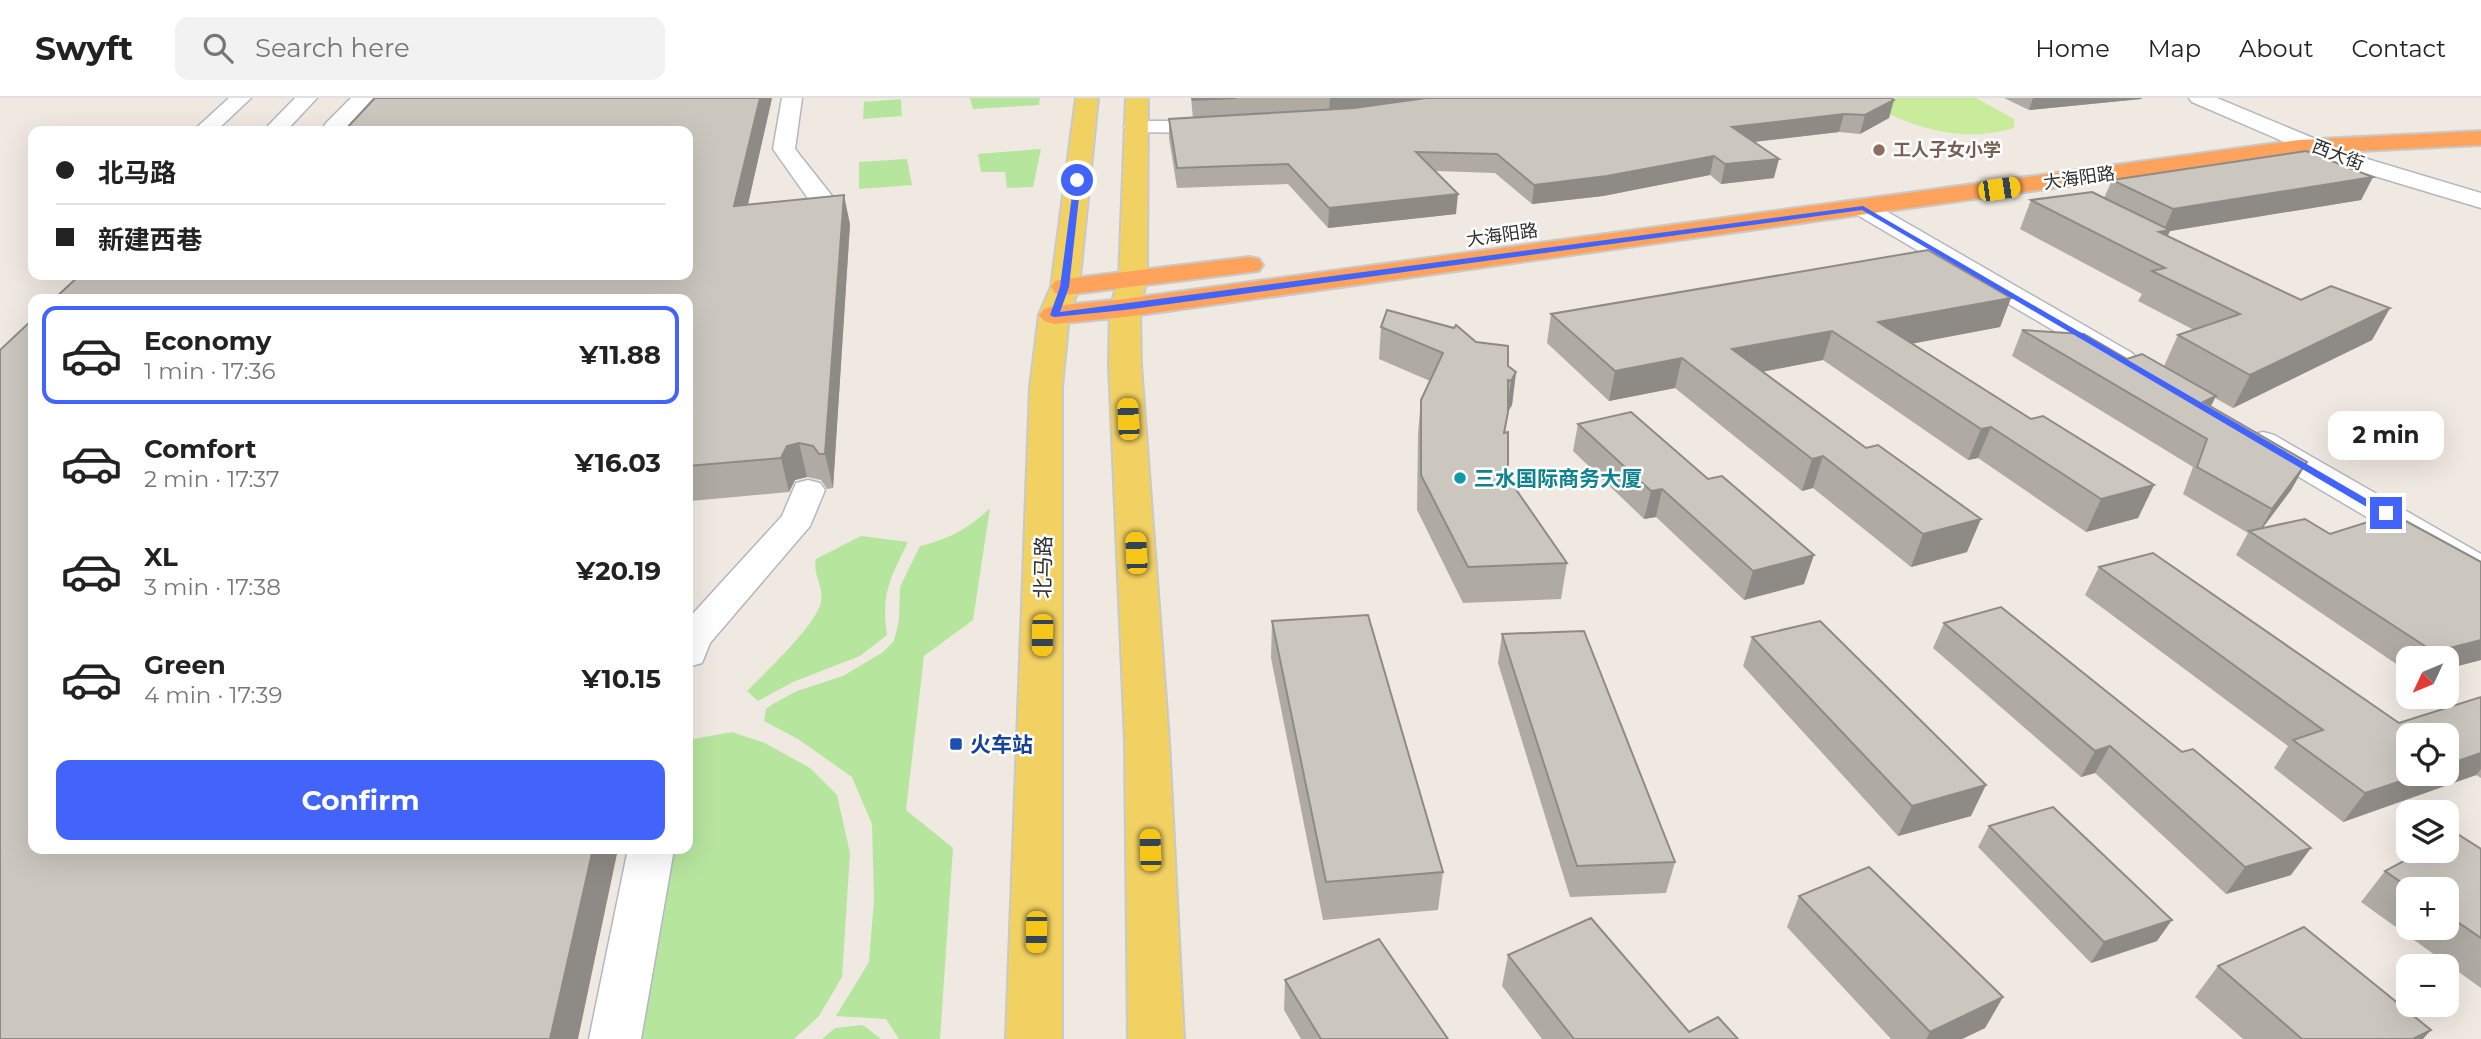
<!DOCTYPE html>
<meta charset="utf-8">
<style>
:root{--surface:#fff;--page:#f2f2f2;--text:#222;--muted:#767676;--line:#e0e0e0;--accent:#4264fb}
body{margin:0;font-family:Montserrat,"Noto Sans SC",sans-serif;background:var(--page);color:var(--text);height:100vh;display:flex;flex-direction:column;font-size:26px;white-space:nowrap}
*{box-sizing:border-box;margin:0}
p{font-size:23px;color:var(--muted)}
.icon{flex:none;width:38px;height:38px;fill:none;stroke:currentColor;stroke-width:2;stroke-linecap:round;stroke-linejoin:round}
.map{position:relative;flex:1;overflow:hidden}
.side{position:absolute;left:28px;top:196px;width:665px;height:560px;display:flex;flex-direction:column;background:var(--surface);border-radius:14px;box-shadow:0 7px 28px #0002}
.side>*{flex:none}
.top-card{position:absolute;left:28px;top:28px;width:665px;height:154px;border-radius:14px;box-shadow:0 7px 28px #0002;display:grid;align-content:center;height:154px;padding:0 28px;background:var(--surface)}
.needle{width:46px;rotate:226deg}
.fabs{position:absolute;left:2396px;top:548px;display:grid;gap:14px}
.fabs a{display:grid;place-items:center;width:63px;height:63px;border-radius:14px;background:var(--surface);box-shadow:0 7px 28px #0002;font-size:35px}
.end{position:absolute;width:32px;height:32px;margin:-16px;border:9px solid #4264fb;background:#fff;box-shadow:0 0 0 4px #fff}
.from{border-radius:50%}
.bubble{position:absolute;height:49px;border-radius:14px;background:var(--surface);box-shadow:0 7px 28px #0002;font-size:23px;font-weight:700;line-height:49px;text-align:center}
.car{position:absolute;width:21px;height:42px;margin:-21px -10px;border-radius:9px;box-shadow:0 0 5px 2px #0007;background:linear-gradient(#f5c518 24%,#345 0 40%,#f5c518 0 76%,#345 0 86%,#f5c518 0)}
.top-card b{display:flex;align-items:center;gap:24px;height:66px;font-size:26px}
.top-card b+b{border-top:2px solid var(--line)}
.top-card i{width:18px;height:18px;background:var(--text)}
ul{padding:12px 0 0;list-style:none}
li{display:flex;align-items:center;gap:21px;height:98px;margin:0 14px 10px;padding:0 14px;border:4px solid transparent;border-radius:14px}
li div{flex:1}
li b{display:block;font-size:26px}
li em{font-style:normal;font-weight:700}
li.active{border-color:var(--accent)}
li>.icon{width:63px;height:63px;stroke-width:1.5}
.cta{display:flex;gap:14px;margin-top:auto;padding:14px 28px}
.cta a{flex:1;height:80px;border-radius:14px;background:var(--accent);color:#fff;font-size:28px;font-weight:700;line-height:80px;text-align:center}
header{display:flex;align-items:center;gap:42px;box-sizing:border-box;height:98px;padding:0 35px;background:var(--surface);border-bottom:2px solid var(--line)}
header strong{font-size:33px}
nav{display:flex;gap:38px;margin-inline-start:auto;font-size:24px}
.search{width:490px;height:63px;background:var(--page);display:flex;align-items:center;gap:18px;box-sizing:border-box;padding:0 24px;border-radius:14px;color:var(--muted);font-size:26px}
.map>svg:first-child{display:block}
</style>
<header>
<strong>Swyft</strong>
<div class="search"><svg class="icon" aria-label="search" viewBox="0 0 24 24"><circle cx="10" cy="10" r="6"/><path d="M15 15l6 6"/></svg>Search here</div>
<nav><a>Home</a><a>Map</a><a>About</a><a>Contact</a></nav>
</header>
<div class="map">
<svg width="2481" height="941" viewBox="0 0 2481 941">
<rect width="100%" height="100%" fill="#efe9e1"/>
<!-- green -->
<g fill="#b6e59e">
<path d="M970 0H1040L1039 7 973 11Z"/>
<path d="M901 1 902 18 863 21 864 4Z"/>
<path d="M1041 51 1033 89 1007 90 1005 74H981L978 56Z"/>
<path d="M907 61 912 87 859 91V64Z"/>
<path d="M990 410 973 522 924 558 906 712 953 750 940 941H899L886 921 836 918 869 864 874 802 872 726 852 679 798 641 764 623 766 611 773 606 797 593 843 578 883 554 894 543 899 522 900 489 920 448C949 441 968 431 990 410Z"/>
<path d="M861 438 908 444C890 481 881 495 887 537L860 558 793 584 758 603 747 593C764 576 817 526 821 504 824 488 812 475 816 461Z"/>
<path d="M732 634 765 645 810 670 837 697 850 755 842 879 819 918 794 941H641L668 751H688V642Z"/>
<path d="M863 927 881 941H822L835 930Z"/>
</g>
<!-- pitch -->
<path fill="#c9ec9a" d="M1857 0H1976L2014 21V30C1956 47 1907 27 1857 0Z"/>
<g fill="none" stroke-linecap="round" stroke-linejoin="round">
<!-- minor casing -->
<g stroke="#b4b7c1" stroke-width="3">
<g id="minor">
<path d="M229 0H251L216 33H193Z"/>
<path d="M295 0H317L286 33H263Z"/>
<path d="M351 0H373L343 33H325L323 30 326 25Z"/>
<path d="M782 0H802L795 51 836 103 840 111 837 116 828 118 819 116 773 51Z"/>
<path d="M2189 0H2217L2354 57 2481 95V110L2338 67 2192 4Z"/>
<path d="M1135 23H1217L1225 24 1228 29 1225 34 1217 35 1127 34 1124 29 1127 24Z"/>
<path d="M1863 103 1872 105 2132 255 2137 261 2132 267 2122 270 2112 267 1854 115 1851 110 1854 105Z"/>
<path d="M2263 334 2274 337 2481 456V482L2468 479 2252 351 2247 344 2252 337Z"/>
<path d="M808 382 820 385 825 392 810 428 710 545 702 565 688 569V521L782 418 796 385Z"/>
<path d="M628 751H674L641 941H589Z"/>
</g>
</g>
<!-- major casing -->
<g stroke="#c9c9c9" stroke-width="4">
<g id="major">
<path d="M1076 0H1098L1079 189 1069 217 1062 289V941H1006L1030 289 1039 217 1051 189Z"/>
<path d="M1126 0H1148L1147 180 1140 210 1141 267 1169 643 1184 941H1128L1125 643 1109 267 1110 210 1119 180Z"/>
</g>
</g>
<!-- highway casing -->
<g stroke="#c9c9c9" stroke-width="4">
<g id="highway">
<path d="M2481 33V47L2299 56 1125 219 1054 226 1044 223 1039 217 1044 211 1054 208 1125 201 2299 42Z"/>
<path d="M1249 159 1259 161 1263 167 1259 173 1065 197 1055 195 1051 189 1055 183 1065 181Z"/>
</g>
</g>
<!-- minor -->
<use href="#minor" fill="#fff" fill-rule="evenodd"/>
<!-- major -->
<use href="#major" fill="#f2d163" fill-rule="evenodd"/>
<!-- highway -->
<use href="#highway" fill="#ffa35c" fill-rule="evenodd"/>
</g>
<!-- wall -->
<g fill="#afaba4" fill-rule="evenodd">
<path d="M772 0 748 106 850 126 833 390 827 391 821 382 807 379 795 382 789 394 691 403 688 420V177Z"/>
<path d="M1191 0H1891L1889 20 1860 36 1839 34 1754 44 1774 80 1721 86 1710 77 1603 98 1532 106 1495 75 1436 73 1456 116 1328 130 1288 86 1177 90 1169 40V21L1193 20Z"/>
<path d="M2004 0H2142L2141 1 2029 12Z"/>
<path d="M2373 79 2361 102 2170 133 2167 138 2301 202 2390 210 2372 242 2233 310 2215 300 2211 308 2307 364 2291 392 2262 430 2481 562 2446 571V560H2408V574L2236 457 2248 435 2183 396 2193 369 2012 258 2022 232 2127 261 2164 268 2178 237 2194 232 2138 203 2142 196 2020 131 2031 102 2104 100 2112 82Z"/>
<path d="M2011 200 2000 229 1912 245 2031 321 2154 387 2138 420 2086 434 1978 360 1968 362 1823 262 1762 274 1967 454 1911 469 1813 390 1802 393 1675 290 1609 303 1547 245 1551 216Z"/>
<path d="M1381 229 1476 244 1516 274 1512 307 1508 314 1505 335 1508 380 1567 465 1561 501 1463 505 1417 412 1418 335 1421 302 1430 283 1379 261Z"/>
<path d="M1578 326 1708 381 1804 486 1744 502 1656 419 1644 421 1573 353Z"/>
<path d="M2099 469 2399 625 2481 599V680L2476 677 2343 724 2274 670 2288 648 2085 497Z"/>
<path d="M1272 523 1443 774 1438 812 1323 822 1271 560Z"/>
<path d="M1944 525 2182 654 2291 777 2226 796 2095 675 2081 679 1933 550Z"/>
<path d="M1502 536 1675 764 1666 795 1570 799 1498 565Z"/>
<path d="M1752 539 1971 718 1898 738 1743 568Z"/>
<path d="M1989 728 2157 843 2091 865 1978 749Z"/>
<path d="M2481 751V890L2361 804 2385 773ZM2408 791H2446V830H2408Z"/>
<path d="M1799 798 2003 899 1985 930 1962 941H1891L1787 829Z"/>
<path d="M1508 857 1689 934 1738 941H1542L1502 888Z"/>
<path d="M2218 868 2423 941H2243L2195 899Z"/>
<path d="M1285 882 1448 941H1301L1284 912Z"/>
</g>
<!-- shaded-wall -->
<g fill="#8e8b86">
<path d="M760 0H772L741 137 734 108Z"/>
<path d="M1330 0H1427L1329 14Z"/>
<path d="M2033 0H2142L2141 1 2029 12Z"/>
<path d="M1894 2 1889 20 1860 36 1865 17Z"/>
<path d="M1844 16 1839 34 1727 47 1732 29Z"/>
<path d="M1714 58 1710 77 1603 98 1532 106 1534 87Z"/>
<path d="M1779 61 1774 80 1721 86 1725 66Z"/>
<path d="M2373 79 2361 102 2170 133 2157 162 2159 134H2163L2173 111Z"/>
<path d="M1458 96 1456 116 1328 130 1329 110Z"/>
<path d="M844 97 850 126 833 390 825 356Z"/>
<path d="M2011 200 2000 229 1869 254 1878 224Z"/>
<path d="M2390 210 2372 242 2233 310 2250 277Z"/>
<path d="M1832 233 1823 262 1724 281 1732 251Z"/>
<path d="M1682 260 1675 290 1609 303 1615 273Z"/>
<path d="M1516 274 1512 307 1506 317 1511 283Z"/>
<path d="M2216 298 2202 325 2203 304Z"/>
<path d="M1991 329 1978 360 1968 362 1981 331Z"/>
<path d="M799 345 807 379 795 382 789 394 781 360 787 348Z"/>
<path d="M1823 358 1813 390 1802 393 1812 361Z"/>
<path d="M2307 364 2291 392 2256 439 2272 411Z"/>
<path d="M2154 387 2138 420 2086 434 2101 401Z"/>
<path d="M1662 391 1656 419 1644 421 1651 393Z"/>
<path d="M688 392 691 403 688 420Z"/>
<path d="M1981 421 1967 454 1911 469 1923 436Z"/>
<path d="M1814 457 1804 486 1744 502 1753 473Z"/>
<path d="M2481 542V562L2446 571V560H2430L2434 554Z"/>
<path d="M2110 648 2095 675 2081 679 2095 653Z"/>
<path d="M2481 655V671L2476 677 2343 724 2365 695 2422 676H2446V667Z"/>
<path d="M1986 687 1971 718 1898 738 1912 708Z"/>
<path d="M2311 750 2291 777 2226 796 2245 769Z"/>
<path d="M593 751H618L578 941H550Z"/>
<path d="M2172 822 2157 843 2091 865 2104 844Z"/>
<path d="M2003 899 1985 930 1962 941H1926L1930 934Z"/>
<path d="M2431 932 2423 941H2413Z"/>
</g>
<!-- building -->
<g fill="#cbc7bf" stroke="#8e8b86" stroke-width="2">
<path d="M375 0H760L734 108 844 97 825 356H819L813 348 799 345 787 348 781 360 688 368V201H54L80 177H688V33H344Z"/>
<path d="M1192 0H1236L1193 2Z"/>
<path d="M1426 0H1891L1894 2 1865 17 1844 16 1732 29 1779 61 1725 66 1714 58 1607 78 1534 87 1497 56 1416 54 1458 96 1329 110 1288 66 1177 70 1169 21 1354 10Z"/>
<path d="M2306 53 2373 79 2173 111 2112 82Z"/>
<path d="M2092 94 2170 132 2159 134 2301 202 2331 188 2390 210 2250 277 2178 237 2240 216 2152 173 2165 170 2031 102Z"/>
<path d="M1928 152 2011 200 1878 224 2031 321 2043 318 2154 387 2101 401 1991 329 1981 331 1832 233 1732 251 1866 350 1878 347 1981 421 1923 436 1823 358 1812 361 1682 260 1615 273 1551 216Z"/>
<path d="M1387 212 1454 230 1456 227 1476 244 1508 248V268L1516 274 1511 283 1508 282V314L1504 335 1508 334V380L1567 465 1468 469 1421 377V302L1443 255 1381 229Z"/>
<path d="M33 221V751H593L550 941H0V252Z"/>
<path d="M2022 232 2084 236 2127 261 2142 256 2216 298 2203 304 2307 364 2272 411 2197 369 2207 341Z"/>
<path d="M1631 314 1708 381 1722 378 1814 457 1753 473 1662 391 1651 393 1578 326Z"/>
<path d="M2393 416 2481 464V542L2434 554 2249 433 2305 421 2330 436Z"/>
<path d="M2153 455 2399 625 2481 599V655L2446 667V637H2408V676H2422L2365 695 2293 642 2323 632 2099 469Z"/>
<path d="M2001 509 2182 654 2193 651 2311 750 2245 769 2110 648 2095 653 1944 525Z"/>
<path d="M1368 517 1443 774 1326 784 1272 523Z"/>
<path d="M1820 523 1986 687 1912 708 1752 539Z"/>
<path d="M1584 533 1675 764 1577 768 1502 536Z"/>
<path d="M2053 709 2172 822 2104 844 1989 728Z"/>
<path d="M2456 735 2481 751V840L2446 816V791H2411L2385 773 2424 752H2446V740Z"/>
<path d="M1869 769 2003 899 1930 934 1799 798Z"/>
<path d="M1591 820 1689 934 1718 919 1738 941H1574L1508 857Z"/>
<path d="M2304 829 2431 932 2413 941H2302L2218 868Z"/>
<path d="M1379 841 1448 941H1321L1285 882Z"/>
</g>
<!-- route -->
<path fill="#4264fb" d="M1077 80 1081 82 1069 189 1060 214 1863 108 2391 415 2382 418 1862 112 1125 212 1054 219 1050 217 1060 189 1074 82Z"/>
<!-- markers -->
<circle fill="#8d6e63" stroke="#fff" stroke-width="2.5" cx="1879" cy="52" r="7"/>
<circle fill="#0f9aa8" stroke="#fff" stroke-width="2.5" cx="1460" cy="380" r="7"/>
<rect fill="#1a4fb4" stroke="#fff" stroke-width="2.5" x="949" y="639" width="14" height="14" rx="3.5"/>
<g text-anchor="middle" dominant-baseline="central" stroke-width="5" stroke-linejoin="round" paint-order="stroke">
<!-- far-education labels -->
<g font-size="18" font-weight="bold" fill="#785e54" stroke="#fff" text-anchor="start">
<text x="1893" y="52">工人子女小学</text>
</g>
<!-- far-street labels -->
<g font-size="18" fill="#2e2e2e" stroke="#fff">
<text transform="translate(2338 57) rotate(21)">西大街</text>
<text transform="translate(2079 80) rotate(-8)">大海阳路</text>
<text transform="translate(1502 137) rotate(-8)">大海阳路</text>
</g>
<!-- culture labels -->
<g font-size="21" font-weight="bold" fill="#0d838f" stroke="#fff" text-anchor="start">
<text x="1474" y="380">三水国际商务大厦</text>
</g>
<!-- street labels -->
<g font-size="21" fill="#2e2e2e" stroke="#fff">
<text transform="translate(1043 469) rotate(-89)">北马路</text>
</g>
<!-- transit labels -->
<g font-size="21" font-weight="bold" fill="#164399" stroke="#fff" text-anchor="start">
<text x="970" y="646">火车站</text>
</g>
</g>
</svg>
<div class="fabs">
<a><svg class="needle" viewBox="-14 -14 28 28"><path d="M0-13l5 13h-10z" fill="#e53935"/><path d="M0 13l5-13h-10z" fill="#767676"/></svg></a>
<a><svg class="icon" aria-label="locate" viewBox="0 0 24 24"><circle cx="12" cy="12" r="6"/><path d="M12 2v4M12 18v4M2 12h4M18 12h4"/></svg></a>
<a><svg class="icon" aria-label="layers" viewBox="0 0 24 24"><path d="M12 4l9 5-9 5-9-5zM3 14l9 5 9-5"/></svg></a>
<a>+</a>
<a>−</a>
</div>
<i class="end from" style="left:1077px;top:82px"></i>
<i class="end" style="left:2386px;top:415px"></i>
<div class="bubble" style="left:2328px;top:313px;width:116px">2 min</div>
<i class="car" style="left:1999px;top:91px;rotate:82deg"></i>
<i class="car" style="left:1128px;top:321px;rotate:357deg"></i>
<i class="car" style="left:1136px;top:455px;rotate:357deg"></i>
<i class="car" style="left:1042px;top:537px;rotate:181deg"></i>
<i class="car" style="left:1150px;top:752px;rotate:358deg"></i>
<i class="car" style="left:1036px;top:834px;rotate:181deg"></i>
<div class="top-card">
<b><i class="from"></i>北马路</b>
<b><i></i>新建西巷</b>
</div>
<section class="side">
<ul>
<li class="active"><svg class="icon" aria-label="car" viewBox="0 0 24 24"><path d="M5 17H2v-5l4-1 3-4h7l3 4 3 1v5h-3M9 17h6M6 11h13"/><circle cx="7" cy="17" r="2"/><circle cx="17" cy="17" r="2"/></svg><div><b>Economy</b><p>1 min · 17:36</p></div><em>¥11.88</em></li>
<li><svg class="icon" aria-label="car" viewBox="0 0 24 24"><path d="M5 17H2v-5l4-1 3-4h7l3 4 3 1v5h-3M9 17h6M6 11h13"/><circle cx="7" cy="17" r="2"/><circle cx="17" cy="17" r="2"/></svg><div><b>Comfort</b><p>2 min · 17:37</p></div><em>¥16.03</em></li>
<li><svg class="icon" aria-label="car" viewBox="0 0 24 24"><path d="M5 17H2v-5l4-1 3-4h7l3 4 3 1v5h-3M9 17h6M6 11h13"/><circle cx="7" cy="17" r="2"/><circle cx="17" cy="17" r="2"/></svg><div><b>XL</b><p>3 min · 17:38</p></div><em>¥20.19</em></li>
<li><svg class="icon" aria-label="car" viewBox="0 0 24 24"><path d="M5 17H2v-5l4-1 3-4h7l3 4 3 1v5h-3M9 17h6M6 11h13"/><circle cx="7" cy="17" r="2"/><circle cx="17" cy="17" r="2"/></svg><div><b>Green</b><p>4 min · 17:39</p></div><em>¥10.15</em></li>
</ul>
<div class="cta"><a>Confirm</a></div>
</section>
</div>
